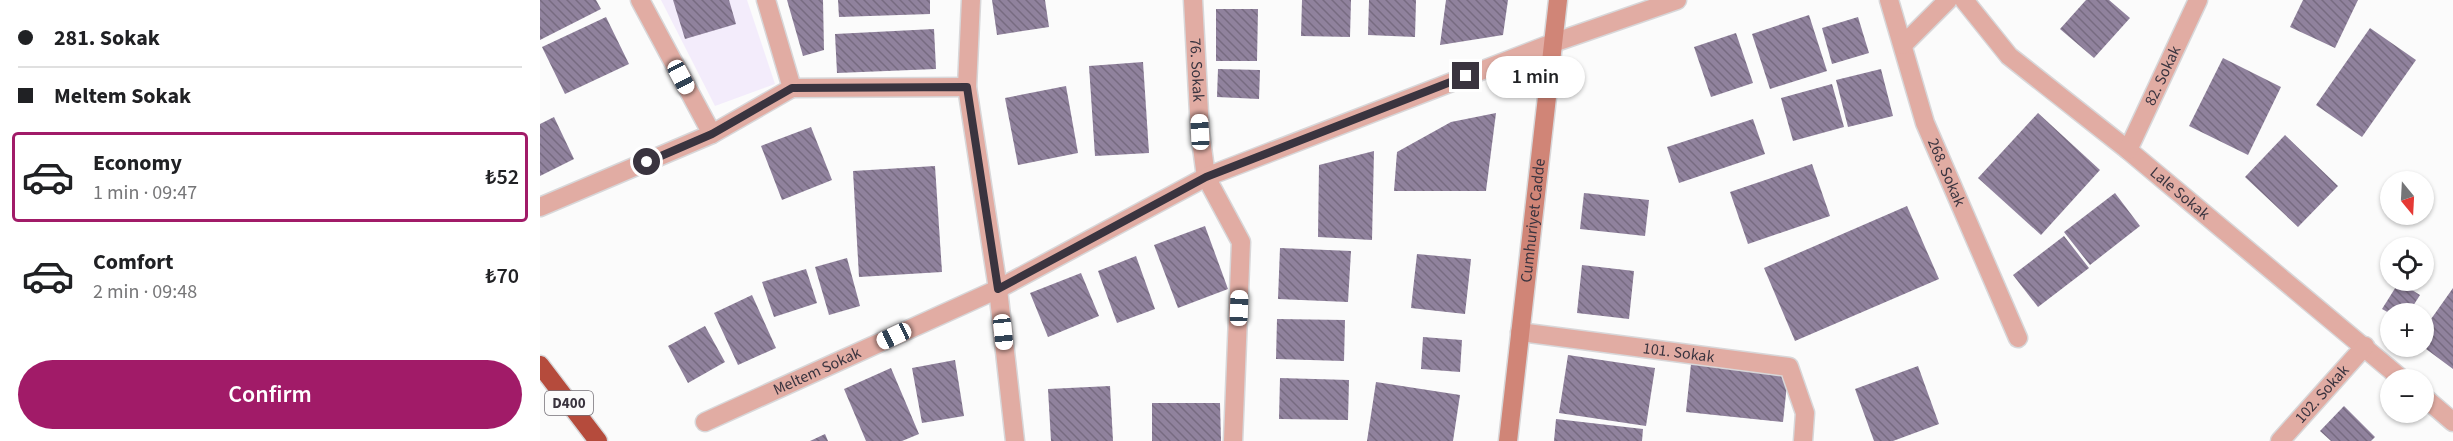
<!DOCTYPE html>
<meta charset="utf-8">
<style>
:root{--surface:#fff;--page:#f2f2f2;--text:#202124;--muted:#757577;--line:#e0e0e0;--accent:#a11b68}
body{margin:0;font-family:"Source Sans 3",sans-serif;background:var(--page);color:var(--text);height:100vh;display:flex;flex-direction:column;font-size:22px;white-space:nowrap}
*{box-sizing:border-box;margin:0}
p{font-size:20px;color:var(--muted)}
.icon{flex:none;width:33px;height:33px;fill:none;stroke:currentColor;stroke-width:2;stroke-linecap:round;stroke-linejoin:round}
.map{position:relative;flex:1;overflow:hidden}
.details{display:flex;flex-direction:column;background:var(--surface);width:540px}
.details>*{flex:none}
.banner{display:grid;align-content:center;height:132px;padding:0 18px;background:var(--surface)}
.needle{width:39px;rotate:162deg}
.controls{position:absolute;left:1840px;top:171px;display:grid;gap:12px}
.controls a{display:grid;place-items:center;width:54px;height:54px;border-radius:50%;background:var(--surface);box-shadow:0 2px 4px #0004;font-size:30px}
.end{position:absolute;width:27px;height:27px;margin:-14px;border:8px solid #3a343f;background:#fff;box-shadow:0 0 0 3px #fff}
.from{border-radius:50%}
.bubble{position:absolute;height:42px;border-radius:21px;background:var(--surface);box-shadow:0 2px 4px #0004;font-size:20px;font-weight:600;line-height:42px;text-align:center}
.car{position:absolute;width:18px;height:36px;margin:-18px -9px;border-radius:8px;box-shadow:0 0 4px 2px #0007;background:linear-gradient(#fff 24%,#345 0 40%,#fff 0 76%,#345 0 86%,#fff 0)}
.banner b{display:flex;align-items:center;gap:21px;height:57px;font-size:22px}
.banner b+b{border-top:2px solid var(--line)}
.banner i{width:15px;height:15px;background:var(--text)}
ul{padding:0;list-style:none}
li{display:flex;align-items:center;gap:18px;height:90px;margin:0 12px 9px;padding:0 6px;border:3px solid transparent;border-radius:6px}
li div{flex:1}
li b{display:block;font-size:22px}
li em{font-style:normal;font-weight:600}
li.on{border-color:var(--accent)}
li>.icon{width:54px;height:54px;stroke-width:1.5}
.action{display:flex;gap:12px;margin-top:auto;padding:12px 18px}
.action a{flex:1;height:69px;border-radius:36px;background:var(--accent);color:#fff;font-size:24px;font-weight:600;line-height:69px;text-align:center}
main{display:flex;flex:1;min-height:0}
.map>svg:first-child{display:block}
</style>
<main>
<section class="details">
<div class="banner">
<b><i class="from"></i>281. Sokak</b>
<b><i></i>Meltem Sokak</b>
</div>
<ul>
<li class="on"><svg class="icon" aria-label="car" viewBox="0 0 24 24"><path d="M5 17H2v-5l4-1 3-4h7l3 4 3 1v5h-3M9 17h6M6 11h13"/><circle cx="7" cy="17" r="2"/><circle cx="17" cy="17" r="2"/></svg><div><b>Economy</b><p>1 min · 09:47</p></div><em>₺52</em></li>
<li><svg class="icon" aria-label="car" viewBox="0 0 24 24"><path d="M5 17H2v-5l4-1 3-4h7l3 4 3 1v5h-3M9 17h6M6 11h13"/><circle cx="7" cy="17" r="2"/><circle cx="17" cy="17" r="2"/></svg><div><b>Comfort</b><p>2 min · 09:48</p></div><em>₺70</em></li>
</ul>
<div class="action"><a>Confirm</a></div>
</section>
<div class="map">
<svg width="1913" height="441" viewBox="0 0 1913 441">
<defs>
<pattern id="building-back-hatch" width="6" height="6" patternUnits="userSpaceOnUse" patternTransform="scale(1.5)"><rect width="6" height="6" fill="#90829d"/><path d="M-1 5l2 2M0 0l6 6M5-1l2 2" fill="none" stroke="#776b81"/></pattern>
</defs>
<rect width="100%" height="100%" fill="#fbfbfb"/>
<!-- built -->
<path fill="#f3ecfb" d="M121 0H207L235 84 175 106Z"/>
<!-- building -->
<g fill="url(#building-back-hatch)">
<path d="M0 0H56L61 9 0 40Z"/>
<path d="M133 0H189L196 24 145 39Z"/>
<path d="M247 0H283L284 50 263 56Z"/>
<path d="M298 0H390V14L299 17Z"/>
<path d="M452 0H505L509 27 457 35Z"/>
<path d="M762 0H811L810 37 761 36Z"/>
<path d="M829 0H876L875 37 828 35Z"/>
<path d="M906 0H968L963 35 900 45Z"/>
<path d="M1546 0H1569L1590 18 1554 58 1520 29Z"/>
<path d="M1763 0H1818L1795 48 1750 27Z"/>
<path d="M676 9H718L717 61H676Z"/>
<path d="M1269 15 1287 71 1230 89 1212 34Z"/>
<path d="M66 17 89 64 25 94 2 47Z"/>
<path d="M1318 17 1329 53 1292 64 1282 28Z"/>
<path d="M1830 28 1876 60 1822 137 1776 105Z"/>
<path d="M394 29 396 69 297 73 295 34Z"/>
<path d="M1196 33 1213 83 1171 97 1154 47Z"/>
<path d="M1683 58 1741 87 1708 155 1649 126Z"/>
<path d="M603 62 609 153 555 156 549 66Z"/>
<path d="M678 69 720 70 719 99 677 97Z"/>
<path d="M1341 69 1353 116 1308 127 1296 80Z"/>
<path d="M1292 84 1304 127 1253 141 1241 98Z"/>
<path d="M526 86 538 153 478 165 465 98Z"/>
<path d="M956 113 946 191H854L857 152 911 122Z"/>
<path d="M1498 113 1560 170 1501 235 1438 178Z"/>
<path d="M14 117 34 159 0 176V124Z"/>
<path d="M1213 119 1225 154 1139 183 1127 147Z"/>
<path d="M271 127 292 180 242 200 221 146Z"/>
<path d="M1745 135 1798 186 1758 227 1705 177Z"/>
<path d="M834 151 832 240 778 237 779 165Z"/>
<path d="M1272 164 1290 216 1208 244 1190 192Z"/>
<path d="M395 166 402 272 319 277 313 171Z"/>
<path d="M1044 193 1109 200 1105 236 1040 229Z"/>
<path d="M1575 193 1600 226 1550 265 1524 232Z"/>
<path d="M1367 206 1399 279 1255 341 1224 268Z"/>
<path d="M665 226 688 289 638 308 614 245Z"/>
<path d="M1524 236 1549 268 1498 307 1473 275Z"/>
<path d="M740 248 811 251 808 302 738 299Z"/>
<path d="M877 254 931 259 925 314 871 308Z"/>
<path d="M596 256 615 309 577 323 558 271Z"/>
<path d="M307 258 320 306 289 315 275 267Z"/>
<path d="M1042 265 1094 271 1089 319 1037 313Z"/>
<path d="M266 269 277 303 234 317 222 282Z"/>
<path d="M541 273 559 316 508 337 490 293Z"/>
<path d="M1859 282 1880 295 1868 314H1851L1842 309Z"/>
<path d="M1913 288V369L1882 346H1884V329Z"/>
<path d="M212 295 236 348 198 365 174 313Z"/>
<path d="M737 319 805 320 804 361 736 359Z"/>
<path d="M165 326 185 362 148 383 128 346Z"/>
<path d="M883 337 922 340 920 372 881 369Z"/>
<path d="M1028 355 1115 368 1106 426 1019 413Z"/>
<path d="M415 360 424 416 382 423 372 368Z"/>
<path d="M1151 364 1248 375 1243 422 1146 412Z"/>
<path d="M1378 366 1399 424 1353 441H1334L1315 389Z"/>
<path d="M351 368 379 434 362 441H326L304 389Z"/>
<path d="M740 378 809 380 808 420 739 419Z"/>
<path d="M836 382 920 395 913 441H827Z"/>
<path d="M570 386 573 441H511L508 389Z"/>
<path d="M612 403H680L681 441H612Z"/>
<path d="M1804 406 1835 437 1831 441H1791L1780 431Z"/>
<path d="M1016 419 1103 429 1102 441H1014Z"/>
<path d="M285 434 288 441H270Z"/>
</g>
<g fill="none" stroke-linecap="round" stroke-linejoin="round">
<!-- street casing -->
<g stroke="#d8d7d9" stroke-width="21">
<g id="street">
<path d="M226 0 252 88 427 87"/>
<path d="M431 0 427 87 458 289 475 441"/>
<path id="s1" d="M653 0 660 132 666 177 701 242 693 441"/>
<path id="s2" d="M1349 0 1385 123 1478 338"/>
<path id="s3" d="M1424 0 1469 56 1588 150 1863 380"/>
<path d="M1363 45 1408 0"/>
<path d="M172 134 252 88"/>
<path id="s4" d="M1588 150 1658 0"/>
<path d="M0 207 172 134 100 0"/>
<path id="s5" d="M980 332 1249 367 1265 413 1263 441"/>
<path d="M1884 397 1913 422"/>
<path id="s6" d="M165 422 458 289 666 177 1013 43 1137 0"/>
<path id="s7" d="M1740 441 1825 346"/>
</g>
</g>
<!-- secondary casing -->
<g stroke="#d8d7d9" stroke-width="21">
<g id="secondary">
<path id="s8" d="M968 441 1018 0"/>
</g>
</g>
<!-- highway casing -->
<g stroke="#d8d7d9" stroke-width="21">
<path id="highway" d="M0 365 58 441"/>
</g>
<!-- street -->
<use href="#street" stroke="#e1aca3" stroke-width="18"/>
<!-- secondary -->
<use href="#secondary" stroke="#d08577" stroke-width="18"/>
<!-- highway -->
<use href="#highway" stroke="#b54b3c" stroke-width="18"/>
</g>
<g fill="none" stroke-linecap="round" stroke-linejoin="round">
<!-- route -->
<path stroke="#3a343f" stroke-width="8" d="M107 162 172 134 252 88 427 87 458 289 666 177 926 76"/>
</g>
<g text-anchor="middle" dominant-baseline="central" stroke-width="4.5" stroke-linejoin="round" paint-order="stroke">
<!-- shield labels -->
<rect fill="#fbfbfb" stroke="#747077" stroke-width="1.5" x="5" y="391" width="48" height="24" rx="4.5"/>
<g font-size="15" font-weight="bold" fill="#3a343f">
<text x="29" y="403">D400</text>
</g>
<!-- street labels -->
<g font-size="16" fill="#3a343f" stroke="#fbfbfb">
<text stroke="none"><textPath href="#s1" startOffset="70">76. Sokak</textPath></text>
<text stroke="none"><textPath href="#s4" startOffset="82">82. Sokak</textPath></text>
<text stroke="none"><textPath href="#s2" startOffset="182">268. Sokak</textPath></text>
<text stroke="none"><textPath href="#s3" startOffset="291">Lale Sokak</textPath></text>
<text stroke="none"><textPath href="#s8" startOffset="222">Cumhuriyet Cadde</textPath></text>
<text stroke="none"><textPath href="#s5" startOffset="160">101. Sokak</textPath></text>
<text stroke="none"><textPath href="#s6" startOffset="123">Meltem Sokak</textPath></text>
<text stroke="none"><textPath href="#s7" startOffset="63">102. Sokak</textPath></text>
</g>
</g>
</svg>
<div class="controls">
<a><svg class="needle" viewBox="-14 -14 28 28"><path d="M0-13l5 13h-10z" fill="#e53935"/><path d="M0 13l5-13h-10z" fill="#757577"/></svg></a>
<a><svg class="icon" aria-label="locate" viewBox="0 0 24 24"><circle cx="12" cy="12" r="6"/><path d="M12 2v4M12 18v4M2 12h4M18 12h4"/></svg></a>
<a>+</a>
<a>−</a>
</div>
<i class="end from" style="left:107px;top:162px"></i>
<i class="end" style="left:926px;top:76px"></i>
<div class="bubble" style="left:946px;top:56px;width:99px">1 min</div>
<i class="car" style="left:141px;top:77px;rotate:152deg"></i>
<i class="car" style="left:660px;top:132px;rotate:357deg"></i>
<i class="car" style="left:699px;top:308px;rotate:2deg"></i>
<i class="car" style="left:463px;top:332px;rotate:174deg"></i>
<i class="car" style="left:354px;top:336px;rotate:245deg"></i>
</div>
</main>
